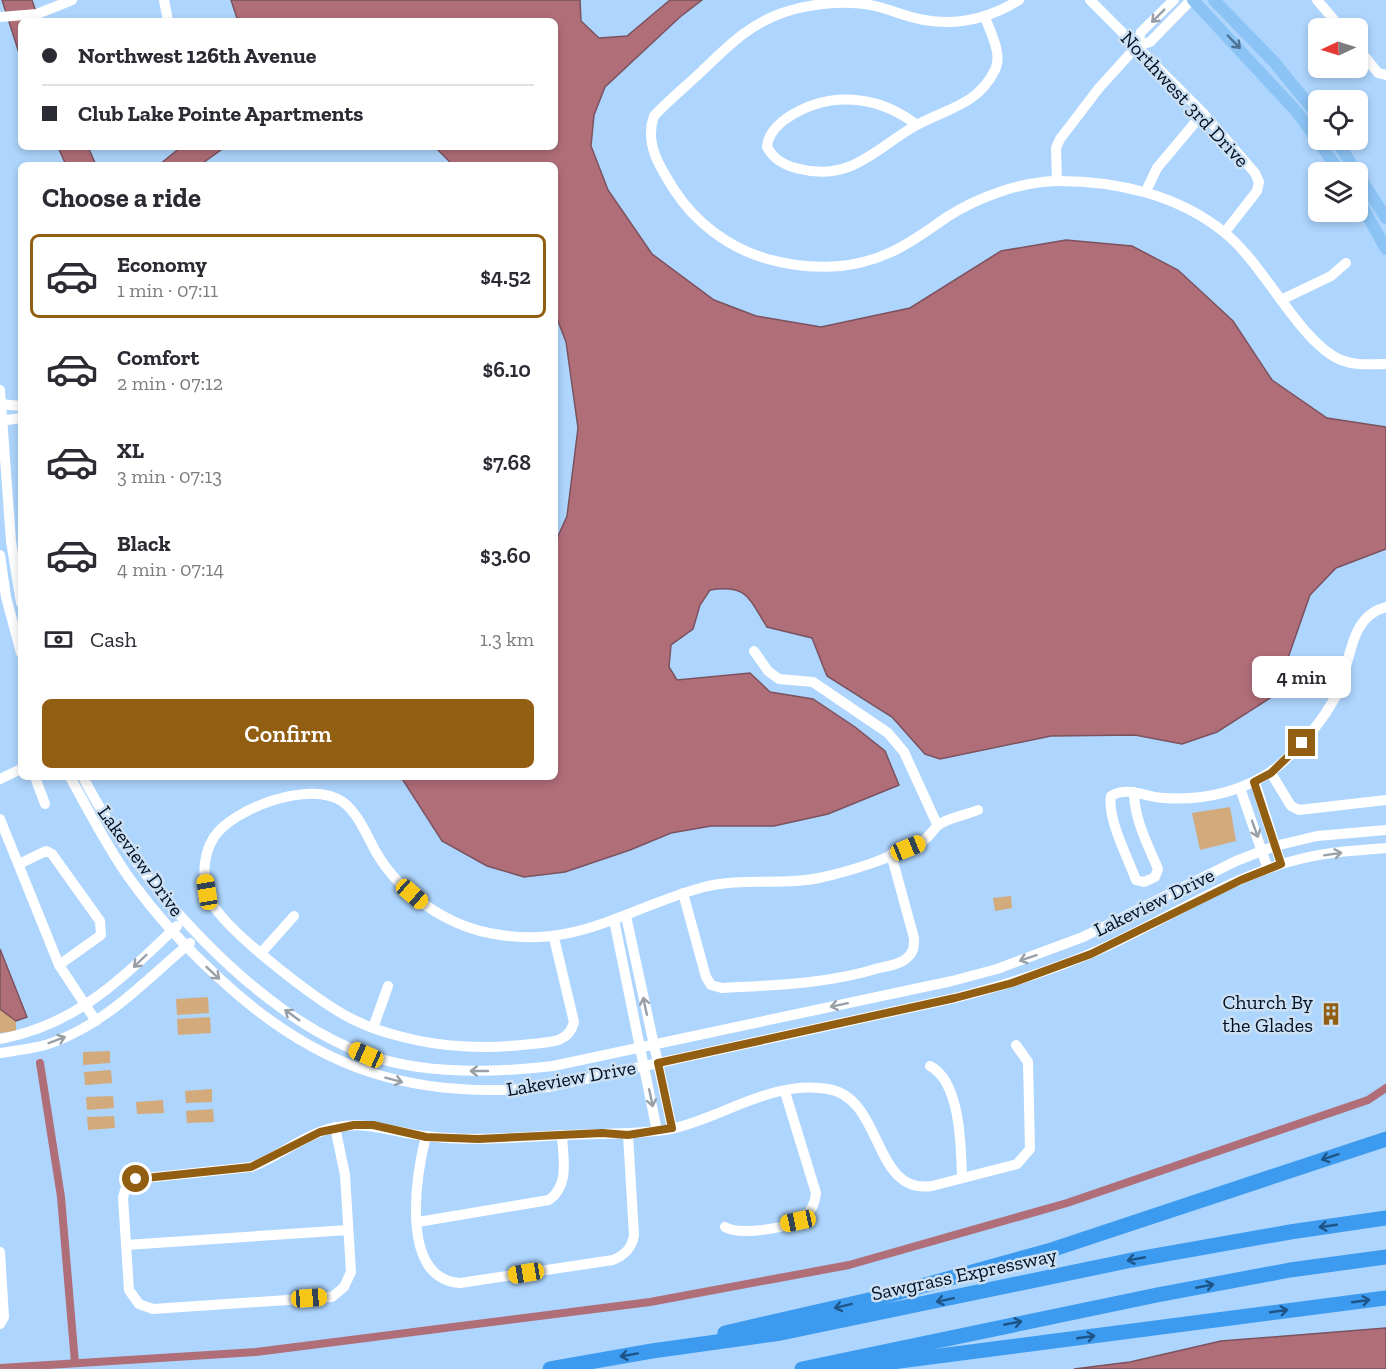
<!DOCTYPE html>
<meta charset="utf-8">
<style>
:root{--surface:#fff;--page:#f2f2f3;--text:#2b2b33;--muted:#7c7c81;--line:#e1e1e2;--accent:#925e12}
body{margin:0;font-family:"Zilla Slab",serif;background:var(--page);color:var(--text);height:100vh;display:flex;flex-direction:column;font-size:22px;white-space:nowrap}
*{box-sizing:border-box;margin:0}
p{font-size:20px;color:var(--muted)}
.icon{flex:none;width:33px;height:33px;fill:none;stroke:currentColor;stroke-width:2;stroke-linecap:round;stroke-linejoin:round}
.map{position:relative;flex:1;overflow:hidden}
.sheet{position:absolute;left:18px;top:162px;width:540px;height:618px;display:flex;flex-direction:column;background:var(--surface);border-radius:9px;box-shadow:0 3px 9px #0003}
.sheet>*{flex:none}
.banner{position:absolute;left:18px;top:18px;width:540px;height:132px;border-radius:9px;box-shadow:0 3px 9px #0003;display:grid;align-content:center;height:132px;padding:0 24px;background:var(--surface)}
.needle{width:39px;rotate:266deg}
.tools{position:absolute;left:1308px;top:18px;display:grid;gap:12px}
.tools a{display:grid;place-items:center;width:60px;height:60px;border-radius:9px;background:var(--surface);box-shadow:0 3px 9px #0003;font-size:30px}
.end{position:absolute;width:27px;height:27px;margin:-14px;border:8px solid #925e12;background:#fff;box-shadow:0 0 0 3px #fff}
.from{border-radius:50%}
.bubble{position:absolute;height:42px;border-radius:9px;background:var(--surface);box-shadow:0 3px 9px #0003;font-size:20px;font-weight:600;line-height:42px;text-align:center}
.car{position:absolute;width:18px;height:36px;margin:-18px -9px;border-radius:8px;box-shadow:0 0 4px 2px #0007;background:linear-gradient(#f5c518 24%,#345 0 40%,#f5c518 0 76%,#345 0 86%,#f5c518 0)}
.banner b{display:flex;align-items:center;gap:21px;height:57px;font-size:22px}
.banner b+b{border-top:2px solid var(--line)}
.banner i{width:15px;height:15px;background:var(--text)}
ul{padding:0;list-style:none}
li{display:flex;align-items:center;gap:18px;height:84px;margin:0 12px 9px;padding:0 12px;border:3px solid transparent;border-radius:9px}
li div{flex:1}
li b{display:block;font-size:22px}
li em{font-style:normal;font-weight:600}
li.on{border-color:var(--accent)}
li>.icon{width:54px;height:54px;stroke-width:1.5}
h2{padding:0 24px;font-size:27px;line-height:72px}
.pay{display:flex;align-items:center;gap:15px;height:66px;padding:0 24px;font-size:22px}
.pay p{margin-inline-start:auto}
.button{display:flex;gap:12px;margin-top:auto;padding:12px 24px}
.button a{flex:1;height:69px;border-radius:9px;background:var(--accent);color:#fff;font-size:24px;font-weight:600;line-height:69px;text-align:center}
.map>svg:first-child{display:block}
</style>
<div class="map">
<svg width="1386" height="1369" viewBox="0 0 1386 1369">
<rect width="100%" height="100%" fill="#aed5fd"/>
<!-- green -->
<g fill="#d3aa7b">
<path d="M1230 807 1236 841 1200 850 1192 813Z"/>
<path d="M1011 896 1012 908 995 911 993 898Z"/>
<path d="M208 997 209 1013 177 1015 176 999Z"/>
<path d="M0 1009 16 1021V1031L0 1033Z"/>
<path d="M210 1017 211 1033 178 1035 177 1019Z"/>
<path d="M110 1051V1063L83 1065V1052Z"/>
<path d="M111 1070 112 1083 85 1085 84 1072Z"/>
<path d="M212 1089V1102L186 1103 185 1091Z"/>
<path d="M113 1096 114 1108 87 1110 86 1097Z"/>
<path d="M163 1100 164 1113 137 1114 136 1102Z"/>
<path d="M213 1109 214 1122 187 1123 186 1111Z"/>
<path d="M114 1116 115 1128 88 1130 87 1117Z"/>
</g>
<!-- water -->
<g fill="#b06e79" stroke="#7b525e" stroke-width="1.5">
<path d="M2 0H32L39 21H21V59Z"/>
<path d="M231 0H580L581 21 599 38 627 36 670 0H702L680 17 605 87 594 115 591 146 608 190 652 254 714 300 756 316 821 327 910 308 1001 251 1066 240 1132 246 1178 270 1233 321 1272 380 1327 418 1386 427V549L1336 568 1310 595 1275 695 1217 732 1182 744 1135 735 1051 736 940 759 925 754 892 717 827 676 812 638 767 627C749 599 748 584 710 590L700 605 693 629 671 645 669 667 677 680 750 673 770 692 813 699 855 727 885 751 899 785 828 814 774 826H711L671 833 630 850 565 872 524 877 487 866 442 841 401 777H555V543L567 516 578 428 566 342 555 313V165H453L435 147H555V21H238Z"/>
<path d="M58 147H88L96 165H66Z"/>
<path d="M181 147H225L200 165H159Z"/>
<path d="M0 949 27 1017 16 1021 0 1009Z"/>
<path d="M1386 1328V1369H1074L1130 1362 1221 1341Z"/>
</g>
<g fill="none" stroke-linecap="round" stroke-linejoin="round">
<!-- canal -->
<g stroke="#b06e79" stroke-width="8">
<path d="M40 1063 61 1197 75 1363"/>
<path d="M0 1368 256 1352 650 1302 849 1265 1067 1203 1368 1100 1386 1088"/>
</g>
<!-- minor -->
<g stroke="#fff" stroke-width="10">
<path d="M164 0 168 21"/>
<path d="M1019 0C990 18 958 26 924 20 907 17 892 10 875 6 847 0 813 3 785 12 750 23 727 47 701 72 685 87 669 100 654 116 644 143 660 168 675 191 695 222 728 247 764 258 805 270 850 271 889 253 910 244 928 230 947 217 978 197 1022 181 1059 181 1117 181 1179 195 1225 233 1264 264 1301 344 1341 360 1356 366 1371 364 1386 364"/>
<path d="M1090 0 1203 113 1255 173 1259 182 1257 191 1225 232"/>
<path d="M1317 0 1341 28"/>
<path d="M0 17 37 14 72 0"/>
<path d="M1137 46 1150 42 1191 0"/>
<path d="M1358 48 1378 73 1386 75"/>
<path d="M917 125C878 95 829 90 787 118 777 125 768 134 767 147 774 160 785 166 800 169 850 182 875 149 915 126 947 108 977 106 995 70 1003 54 990 32 985 17"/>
<path d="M1057 181 1056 148 1060 139 1099 88 1137 46 1141 32 1174 0"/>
<path d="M1146 191 1157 168 1203 113"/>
<path d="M1283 299 1331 276 1346 263"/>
<path d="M0 390 11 541 21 603"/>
<path d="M0 404 21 406"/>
<path d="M0 421 21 418"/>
<path d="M0 555 6 597 21 653"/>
<path d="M754 651 768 671 779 679 813 682 888 733 904 752 937 824"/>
<path d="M1271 773 1291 806 1299 810 1386 800"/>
<path d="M35 777 45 804"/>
<path d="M70 777C89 811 107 847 130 879 156 915 185 947 218 977 317 1070 414 1101 549 1087L955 998C1005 985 1054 970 1101 949 1166 920 1232 875 1300 859 1328 852 1358 850 1386 848"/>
<path d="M83 777C135 880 257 1017 368 1055 425 1075 494 1073 553 1066L952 981 997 969 1083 937 1236 861 1275 846 1317 836 1386 830"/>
<path d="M0 779 21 769"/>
<path d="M1255 782 1281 864"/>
<path d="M1240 788 1268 869"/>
<path d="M1134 792C1134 819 1148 845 1158 869L1155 877 1144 882 1136 880C1128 858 1107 819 1111 796 1128 786 1145 797 1164 798 1206 801 1252 790 1283 762 1304 743 1321 723 1335 698 1352 668 1346 617 1386 607"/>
<path d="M0 819 59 965 96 1021"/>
<path d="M19 864 46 851 52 854 100 921 101 935 59 965"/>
<path d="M683 893 706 977 711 985 722 988C776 985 827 984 879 968 889 966 902 964 909 956 914 951 914 945 914 938L891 854"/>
<path d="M626 916 672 1128"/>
<path d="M614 920 657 1131"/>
<path d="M554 938 574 1022C569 1043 550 1042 531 1044 490 1049 443 1048 403 1037 386 1033 368 1027 352 1019 318 1002 236 938 215 908 201 887 201 858 214 837 234 808 311 779 343 802 358 813 367 836 376 852 399 892 444 924 489 933 575 951 626 908 704 887 741 877 781 886 819 878 852 871 891 858 921 842 930 838 933 828 940 824 951 817 966 815 978 810"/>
<path d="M261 953 294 916"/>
<path d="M373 1028 388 986"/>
<path d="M0 1039C77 1025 122 978 177 926"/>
<path d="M0 1053C20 1050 41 1048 59 1040 111 1019 148 978 190 943"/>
<path d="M930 1066C961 1082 961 1148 962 1178"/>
<path d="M335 1127 345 1175 351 1272 344 1287 332 1297 153 1309 139 1304 129 1290 123 1198 125 1190 136 1179 251 1167C281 1156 305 1133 337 1127 369 1121 395 1133 426 1136 473 1142 520 1137 567 1135 602 1133 636 1135 671 1129 722 1118 773 1079 828 1089 884 1098 872 1195 932 1186L1017 1164 1030 1149 1028 1062 1016 1045"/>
<path d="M426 1136C416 1176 399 1279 460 1283L613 1260C625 1255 632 1248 634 1235L628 1135"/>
<path d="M418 1222 549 1200C570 1185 563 1158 562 1135"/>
<path d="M725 1227C739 1236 790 1228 804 1218 812 1211 815 1203 816 1193L785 1092"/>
<path d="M126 1245 348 1230"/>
<path d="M0 1252 4 1317 0 1324"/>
</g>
<!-- major -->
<g stroke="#8bc3f5" stroke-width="12">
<path d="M1193 0 1297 112 1340 172"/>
<path d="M1214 0 1274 62 1318 116"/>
<path d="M1336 140 1386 218"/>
<path d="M1358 199 1386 249"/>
</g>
<!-- highway -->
<g stroke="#3d9bef" stroke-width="15">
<path d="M725 1333 882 1297 1048 1251 1386 1139"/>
<path d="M846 1368 1386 1298"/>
<path d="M550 1369 652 1351 781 1333 1132 1260 1290 1232 1386 1218"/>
<path d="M802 1369 1157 1295 1290 1270 1386 1257"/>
</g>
</g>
<!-- one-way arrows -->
<defs><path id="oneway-shaft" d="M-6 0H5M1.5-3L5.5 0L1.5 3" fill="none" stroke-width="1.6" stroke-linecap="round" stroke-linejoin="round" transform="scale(1.5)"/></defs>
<g stroke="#999fa6">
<use href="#oneway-shaft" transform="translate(1158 16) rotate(135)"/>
<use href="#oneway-shaft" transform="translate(1255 829) rotate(70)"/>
<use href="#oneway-shaft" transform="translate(1333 854) rotate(-9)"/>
<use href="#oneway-shaft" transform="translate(1028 958) rotate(161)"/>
<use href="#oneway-shaft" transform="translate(140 961) rotate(136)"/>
<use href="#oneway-shaft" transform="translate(213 973) rotate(43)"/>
<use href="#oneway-shaft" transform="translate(839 1005) rotate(168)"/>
<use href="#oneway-shaft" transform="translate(645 1006) rotate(-102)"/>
<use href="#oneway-shaft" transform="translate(292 1015) rotate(-144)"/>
<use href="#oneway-shaft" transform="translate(57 1040) rotate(-20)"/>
<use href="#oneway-shaft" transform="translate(479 1071) rotate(-180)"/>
<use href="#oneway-shaft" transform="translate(394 1080) rotate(15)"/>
<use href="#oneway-shaft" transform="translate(651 1098) rotate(78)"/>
</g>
<use stroke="#4c7295" href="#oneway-shaft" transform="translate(1234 42) rotate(46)"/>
<g stroke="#1e5588">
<use href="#oneway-shaft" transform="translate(1330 1157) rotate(162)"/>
<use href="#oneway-shaft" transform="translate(1328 1226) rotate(172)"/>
<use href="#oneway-shaft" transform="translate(1136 1259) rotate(169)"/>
<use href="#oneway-shaft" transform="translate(1205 1286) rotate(-11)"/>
<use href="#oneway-shaft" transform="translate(945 1300) rotate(168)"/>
<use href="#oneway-shaft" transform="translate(1361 1301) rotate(-8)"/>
<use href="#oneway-shaft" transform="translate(843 1306) rotate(166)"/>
<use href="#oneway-shaft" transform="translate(1279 1311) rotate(-8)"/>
<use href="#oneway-shaft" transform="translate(1013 1323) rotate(-11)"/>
<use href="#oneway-shaft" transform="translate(1086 1337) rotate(-8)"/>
<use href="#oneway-shaft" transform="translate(629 1355) rotate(170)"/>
</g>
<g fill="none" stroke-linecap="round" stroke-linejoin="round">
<!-- route -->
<path stroke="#925e12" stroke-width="8" d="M136 1179 251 1167 320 1132 354 1125H373L426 1137 478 1139 602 1133 628 1135 672 1128 658 1063 955 998 1012 983 1091 954 1241 880 1281 864 1254 782 1271 773 1302 743"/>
</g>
<!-- icons -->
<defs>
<g id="building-bare" transform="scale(1.8)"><path d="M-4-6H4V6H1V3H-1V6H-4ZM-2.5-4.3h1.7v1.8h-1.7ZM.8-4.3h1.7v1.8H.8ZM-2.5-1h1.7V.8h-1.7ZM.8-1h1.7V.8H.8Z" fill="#925e12" stroke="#cce0f4" stroke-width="2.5" paint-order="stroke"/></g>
</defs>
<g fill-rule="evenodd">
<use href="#building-bare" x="1331" y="1014"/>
</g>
<g text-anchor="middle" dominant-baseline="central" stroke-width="5" stroke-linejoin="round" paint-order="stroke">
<!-- street labels -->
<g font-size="20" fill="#000f20" stroke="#cce0f4">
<text transform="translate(1185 99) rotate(47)">Northwest 3rd Drive</text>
<text transform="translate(141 861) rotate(54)">Lakeview Drive</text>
<text transform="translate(1154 902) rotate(-26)">Lakeview Drive</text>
<text transform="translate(571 1078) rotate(-10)">Lakeview Drive</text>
<text transform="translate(964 1274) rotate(-12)">Sawgrass Expressway</text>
</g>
<!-- poi labels -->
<g font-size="20" fill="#000f20" stroke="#cce0f4" text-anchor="end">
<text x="1313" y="1002">Church By<tspan x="1313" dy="23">the Glades</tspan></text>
</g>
</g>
</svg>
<div class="tools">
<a><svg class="needle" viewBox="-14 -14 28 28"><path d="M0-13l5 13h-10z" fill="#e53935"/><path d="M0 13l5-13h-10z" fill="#7c7c81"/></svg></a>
<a><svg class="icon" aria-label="locate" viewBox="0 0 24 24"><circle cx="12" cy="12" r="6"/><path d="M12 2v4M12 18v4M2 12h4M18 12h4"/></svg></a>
<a><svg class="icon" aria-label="layers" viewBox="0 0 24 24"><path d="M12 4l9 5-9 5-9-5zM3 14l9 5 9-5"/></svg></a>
</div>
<i class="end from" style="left:136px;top:1179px"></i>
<i class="end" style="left:1302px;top:743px"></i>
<div class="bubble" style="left:1252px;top:656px;width:99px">4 min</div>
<i class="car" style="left:908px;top:848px;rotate:68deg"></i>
<i class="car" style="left:207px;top:892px;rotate:351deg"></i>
<i class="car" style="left:412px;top:894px;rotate:131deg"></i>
<i class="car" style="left:366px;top:1055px;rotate:294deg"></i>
<i class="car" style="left:798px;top:1221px;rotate:258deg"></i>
<i class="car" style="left:526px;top:1273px;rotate:261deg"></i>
<i class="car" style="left:309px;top:1298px;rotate:86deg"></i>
<div class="banner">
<b><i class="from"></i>Northwest 126th Avenue</b>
<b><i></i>Club Lake Pointe Apartments</b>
</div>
<section class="sheet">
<h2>Choose a ride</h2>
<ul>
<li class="on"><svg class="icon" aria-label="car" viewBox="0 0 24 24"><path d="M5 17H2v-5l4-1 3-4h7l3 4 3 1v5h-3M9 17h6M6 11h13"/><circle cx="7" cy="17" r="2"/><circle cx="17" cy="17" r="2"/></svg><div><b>Economy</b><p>1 min · 07:11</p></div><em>$4.52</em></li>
<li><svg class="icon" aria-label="car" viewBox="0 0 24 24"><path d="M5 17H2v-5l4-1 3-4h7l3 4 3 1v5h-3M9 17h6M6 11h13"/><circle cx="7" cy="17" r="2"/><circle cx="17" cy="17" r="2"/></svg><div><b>Comfort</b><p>2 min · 07:12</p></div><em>$6.10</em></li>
<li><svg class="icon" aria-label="car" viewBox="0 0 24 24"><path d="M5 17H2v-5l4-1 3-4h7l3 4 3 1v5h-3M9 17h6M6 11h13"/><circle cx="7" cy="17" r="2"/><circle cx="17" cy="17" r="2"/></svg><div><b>XL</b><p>3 min · 07:13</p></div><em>$7.68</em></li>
<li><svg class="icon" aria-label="car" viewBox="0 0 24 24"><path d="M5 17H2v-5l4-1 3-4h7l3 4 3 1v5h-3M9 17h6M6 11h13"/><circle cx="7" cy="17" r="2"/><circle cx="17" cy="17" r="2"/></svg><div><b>Black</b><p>4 min · 07:14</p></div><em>$3.60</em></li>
</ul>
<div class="pay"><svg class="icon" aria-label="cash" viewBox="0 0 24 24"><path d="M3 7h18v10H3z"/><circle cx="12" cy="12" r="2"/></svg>Cash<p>1.3 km</p></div>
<div class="button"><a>Confirm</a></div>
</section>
</div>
